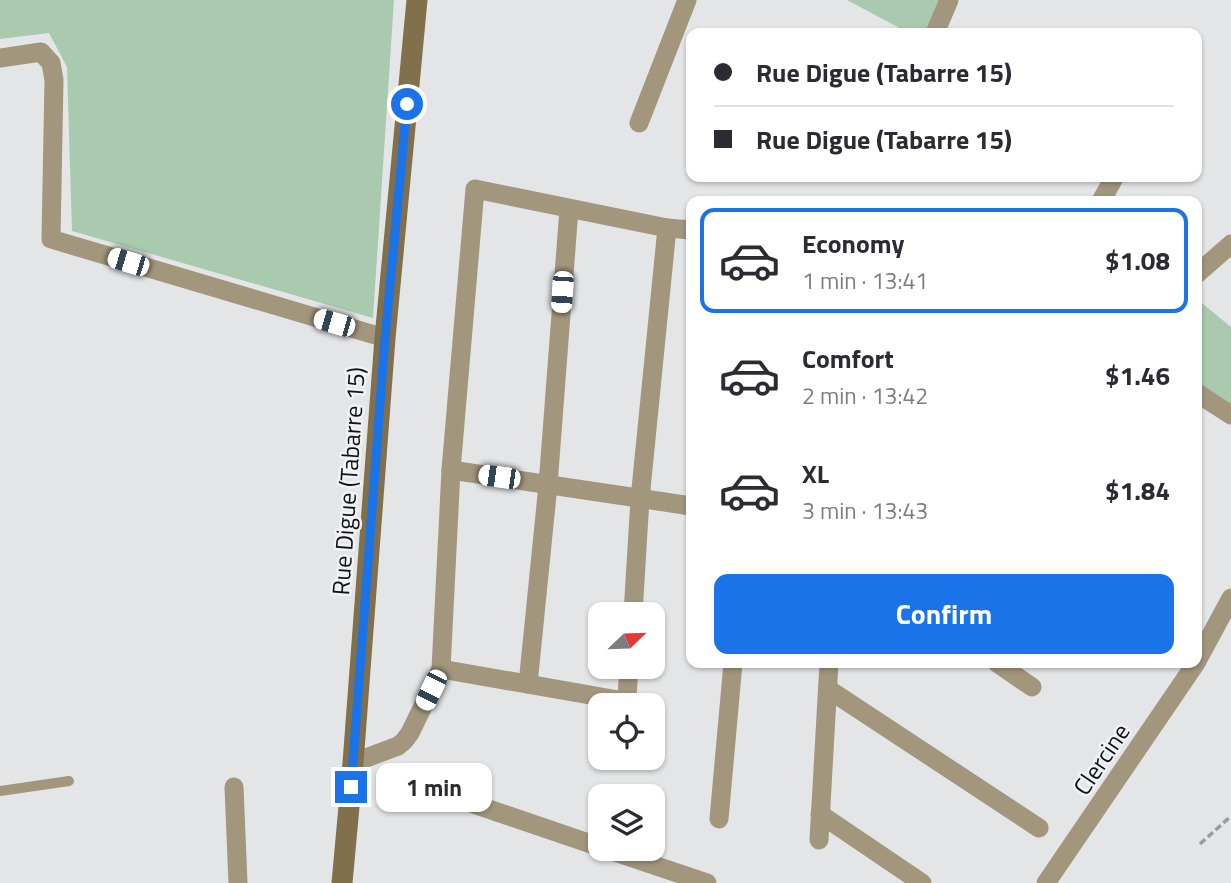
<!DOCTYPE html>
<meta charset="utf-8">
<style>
:root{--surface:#fff;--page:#f7f7f7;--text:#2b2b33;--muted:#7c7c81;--line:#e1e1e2;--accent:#1a73e8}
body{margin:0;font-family:"Titillium Web",sans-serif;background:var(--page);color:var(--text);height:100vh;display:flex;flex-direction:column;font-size:26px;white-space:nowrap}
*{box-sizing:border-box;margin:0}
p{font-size:23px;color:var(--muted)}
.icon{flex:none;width:38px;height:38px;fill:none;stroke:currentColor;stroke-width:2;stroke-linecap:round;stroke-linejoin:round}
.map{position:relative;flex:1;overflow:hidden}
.panel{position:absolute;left:686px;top:196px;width:516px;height:472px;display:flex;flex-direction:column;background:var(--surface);border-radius:14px;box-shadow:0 2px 5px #0004}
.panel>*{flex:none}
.banner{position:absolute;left:686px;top:28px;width:516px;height:154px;border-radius:14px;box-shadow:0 2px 5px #0004;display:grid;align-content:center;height:154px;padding:0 28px;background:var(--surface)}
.needle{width:46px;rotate:67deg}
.buttons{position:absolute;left:588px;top:602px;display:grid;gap:14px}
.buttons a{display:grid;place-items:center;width:77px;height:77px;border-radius:14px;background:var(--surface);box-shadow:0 2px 5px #0004;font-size:35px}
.end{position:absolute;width:32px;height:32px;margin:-16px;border:9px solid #1a73e8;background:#fff;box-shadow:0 0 0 4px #fff}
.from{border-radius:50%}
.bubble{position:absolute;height:49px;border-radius:14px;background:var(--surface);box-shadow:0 2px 5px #0004;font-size:23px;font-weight:700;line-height:49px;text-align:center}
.car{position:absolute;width:21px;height:42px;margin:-21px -10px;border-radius:9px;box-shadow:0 0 5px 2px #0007;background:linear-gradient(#fff 24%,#345 0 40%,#fff 0 76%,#345 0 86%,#fff 0)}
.banner b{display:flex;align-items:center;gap:24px;height:66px;font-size:26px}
.banner b+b{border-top:2px solid var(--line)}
.banner i{width:18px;height:18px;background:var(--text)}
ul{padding:12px 0 0;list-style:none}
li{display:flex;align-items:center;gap:21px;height:105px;margin:0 14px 10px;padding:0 14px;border:4px solid transparent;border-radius:14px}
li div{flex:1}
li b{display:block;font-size:26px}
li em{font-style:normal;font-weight:700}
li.on{border-color:var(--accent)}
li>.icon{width:63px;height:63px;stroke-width:1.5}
.primary-button{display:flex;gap:14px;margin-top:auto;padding:14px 28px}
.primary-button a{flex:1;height:80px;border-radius:14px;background:var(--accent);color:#fff;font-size:28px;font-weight:700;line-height:80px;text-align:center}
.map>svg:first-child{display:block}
</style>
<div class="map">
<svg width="1231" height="883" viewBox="0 0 1231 883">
<rect width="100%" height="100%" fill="#e3e5e7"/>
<!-- green -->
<g fill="#a9caae">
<path d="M0 0H394L373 318 72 231 67 67 49 33 0 39Z"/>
<path d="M847 0H940L926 33H909Z"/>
<path d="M1197 299 1231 327V405L1197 383Z"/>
</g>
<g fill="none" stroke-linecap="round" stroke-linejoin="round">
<!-- path -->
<path stroke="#9a9b9d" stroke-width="3.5" stroke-dasharray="7 3.5" stroke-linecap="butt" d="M1200 844 1231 816"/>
<!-- lane -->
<path stroke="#a2967d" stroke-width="10" d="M0 791 69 781"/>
<!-- street -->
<g stroke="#a2967d" stroke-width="19">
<path d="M935 33 949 0"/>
<path d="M0 58 41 52 51 63 54 80 51 239 385 338"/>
<path d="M639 123 687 0"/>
<path d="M1101 201 1114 178"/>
<path d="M667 228 691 230"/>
<path d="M1197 274 1231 244"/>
<path d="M1197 393 1231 415"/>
<path d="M451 470 691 506"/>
<path d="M1197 661 1231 598"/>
<path d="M997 663 1032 687"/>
<path d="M441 669 624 701 627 696 629 667"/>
<path d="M528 684 548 485 569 209"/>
<path d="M828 689 1039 828"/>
<path d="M353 763 398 746 404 741 410 733 441 669 451 470 475 189 667 228 640 499 633 614"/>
<path d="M418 785 600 847"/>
<path d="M234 787 238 883"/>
<path d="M820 814 922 883"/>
<path d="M719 819 733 663"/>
<path d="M819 840 829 663"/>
<path d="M606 849 707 883"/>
<path d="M1046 883 1196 663"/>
</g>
<!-- secondary -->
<path stroke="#81704b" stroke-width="21" d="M342 883 353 763 385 338 417 0"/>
</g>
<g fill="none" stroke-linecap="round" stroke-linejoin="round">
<!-- route -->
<path stroke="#1a73e8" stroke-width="9" d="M351 787 385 338 407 104"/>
</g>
<g text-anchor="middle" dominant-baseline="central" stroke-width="5" stroke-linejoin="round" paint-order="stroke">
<!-- street labels -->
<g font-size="24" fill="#121213" stroke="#f0f2f5">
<text transform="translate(348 481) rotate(-86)">Rue Digue (Tabarre 15)</text>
<text transform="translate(1101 759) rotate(-56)">Clercine</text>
</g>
</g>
</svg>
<div class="buttons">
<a><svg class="needle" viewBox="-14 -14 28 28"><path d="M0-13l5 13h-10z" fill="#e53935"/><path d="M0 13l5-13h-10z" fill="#7c7c81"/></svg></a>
<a><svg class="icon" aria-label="locate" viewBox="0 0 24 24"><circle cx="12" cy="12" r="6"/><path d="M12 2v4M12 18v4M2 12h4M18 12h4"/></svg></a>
<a><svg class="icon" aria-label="layers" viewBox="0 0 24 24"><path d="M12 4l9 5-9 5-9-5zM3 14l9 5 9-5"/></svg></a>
</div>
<i class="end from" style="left:407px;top:104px"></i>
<i class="end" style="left:351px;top:787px"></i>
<div class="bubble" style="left:376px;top:763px;width:116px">1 min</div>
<i class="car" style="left:128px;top:262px;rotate:287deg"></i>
<i class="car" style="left:562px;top:292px;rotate:184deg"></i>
<i class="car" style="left:334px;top:323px;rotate:286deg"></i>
<i class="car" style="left:499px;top:477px;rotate:278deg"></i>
<i class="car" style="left:431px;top:690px;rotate:206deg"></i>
<div class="banner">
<b><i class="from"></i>Rue Digue (Tabarre 15)</b>
<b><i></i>Rue Digue (Tabarre 15)</b>
</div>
<section class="panel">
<ul>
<li class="on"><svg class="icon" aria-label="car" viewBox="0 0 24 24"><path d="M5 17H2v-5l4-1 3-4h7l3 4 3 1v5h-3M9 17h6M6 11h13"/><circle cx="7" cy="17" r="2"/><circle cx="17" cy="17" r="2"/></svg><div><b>Economy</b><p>1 min · 13:41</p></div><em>$1.08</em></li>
<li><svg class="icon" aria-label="car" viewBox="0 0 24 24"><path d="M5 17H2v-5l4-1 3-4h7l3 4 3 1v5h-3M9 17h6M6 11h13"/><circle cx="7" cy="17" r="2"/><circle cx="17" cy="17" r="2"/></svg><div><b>Comfort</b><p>2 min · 13:42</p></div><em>$1.46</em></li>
<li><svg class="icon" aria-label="car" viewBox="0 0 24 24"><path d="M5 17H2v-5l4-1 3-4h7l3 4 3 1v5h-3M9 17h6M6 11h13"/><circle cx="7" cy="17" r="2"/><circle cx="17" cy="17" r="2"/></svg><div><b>XL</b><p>3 min · 13:43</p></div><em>$1.84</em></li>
</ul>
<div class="primary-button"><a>Confirm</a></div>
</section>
</div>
